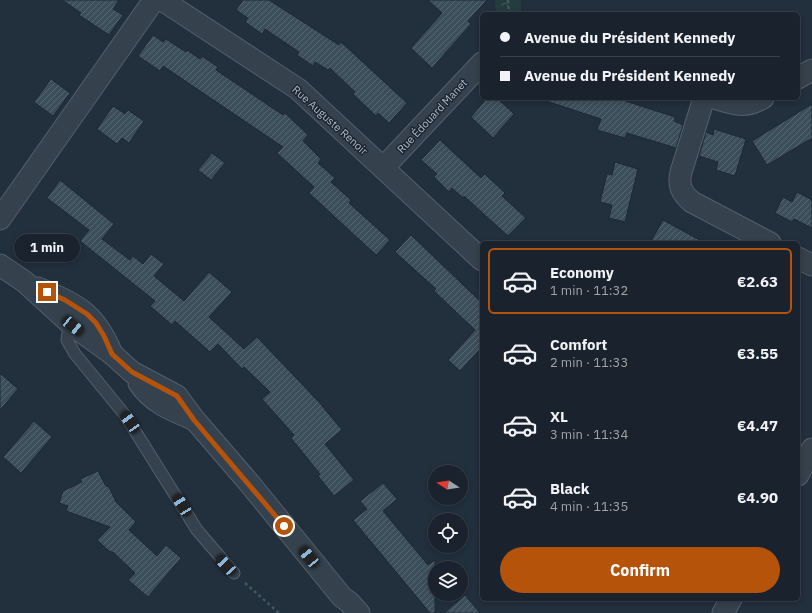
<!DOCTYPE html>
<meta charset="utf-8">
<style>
:root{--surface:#1a232d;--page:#272f39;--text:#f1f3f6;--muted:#9fa4aa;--line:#384049;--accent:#b45309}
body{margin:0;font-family:"IBM Plex Sans",sans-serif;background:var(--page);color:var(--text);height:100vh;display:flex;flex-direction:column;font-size:15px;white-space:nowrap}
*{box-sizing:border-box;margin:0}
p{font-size:13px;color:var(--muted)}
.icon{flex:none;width:22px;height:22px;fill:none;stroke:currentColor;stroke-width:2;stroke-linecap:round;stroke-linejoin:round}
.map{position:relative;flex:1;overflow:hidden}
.drawer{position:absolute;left:480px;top:241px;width:320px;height:360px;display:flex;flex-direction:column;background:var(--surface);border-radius:6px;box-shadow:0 2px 6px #0003,0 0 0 1px var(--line)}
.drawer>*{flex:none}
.guide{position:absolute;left:480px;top:12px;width:320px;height:88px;border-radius:6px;box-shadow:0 2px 6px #0003,0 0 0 1px var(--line);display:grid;align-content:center;height:88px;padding:0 20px;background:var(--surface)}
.needle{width:26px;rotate:282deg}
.fabs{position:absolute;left:428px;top:465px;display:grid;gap:8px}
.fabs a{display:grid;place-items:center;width:40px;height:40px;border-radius:50%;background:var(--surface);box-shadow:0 2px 6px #0003,0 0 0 1px var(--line);font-size:20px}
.end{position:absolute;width:18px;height:18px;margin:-9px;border:5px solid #b45309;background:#fff;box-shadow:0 0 0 2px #fff}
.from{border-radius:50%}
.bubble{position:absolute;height:28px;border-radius:14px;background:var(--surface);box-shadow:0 2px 6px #0003,0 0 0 1px var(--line);font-size:13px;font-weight:800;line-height:28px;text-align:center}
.car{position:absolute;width:12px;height:24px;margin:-12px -6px;border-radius:5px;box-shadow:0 0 3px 1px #0007;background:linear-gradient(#222 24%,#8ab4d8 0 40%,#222 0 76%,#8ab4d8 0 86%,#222 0)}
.guide b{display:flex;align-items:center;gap:14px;height:38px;font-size:15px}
.guide b+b{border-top:1px solid var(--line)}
.guide i{width:10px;height:10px;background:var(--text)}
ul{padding:7px 0 0;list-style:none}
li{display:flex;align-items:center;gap:12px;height:66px;margin:0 8px 6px;padding:0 12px;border:2px solid transparent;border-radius:6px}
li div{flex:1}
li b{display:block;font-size:15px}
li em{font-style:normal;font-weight:800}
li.current{border-color:var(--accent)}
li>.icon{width:36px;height:36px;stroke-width:1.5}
.primary-button{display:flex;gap:8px;margin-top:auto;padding:8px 20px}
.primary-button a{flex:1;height:46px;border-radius:24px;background:var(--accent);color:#fff;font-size:16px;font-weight:800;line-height:46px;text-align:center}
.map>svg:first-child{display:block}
</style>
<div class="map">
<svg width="812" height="613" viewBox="0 0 812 613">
<defs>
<pattern id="park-crowns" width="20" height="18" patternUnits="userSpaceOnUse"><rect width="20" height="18" fill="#243c3d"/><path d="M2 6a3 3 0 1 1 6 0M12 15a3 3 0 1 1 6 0" fill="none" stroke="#415658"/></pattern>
<pattern id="building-hatch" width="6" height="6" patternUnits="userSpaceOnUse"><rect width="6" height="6" fill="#3d4e5b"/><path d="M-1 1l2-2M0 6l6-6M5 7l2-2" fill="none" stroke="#576671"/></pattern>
</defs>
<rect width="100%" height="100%" fill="#222f3c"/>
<!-- park -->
<path fill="url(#park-crowns)" d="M495 0H521V14H496Z"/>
<!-- building -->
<g fill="url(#building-hatch)" stroke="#1d2833">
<path d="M62 0H119L113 9 123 15 109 35 79 15 81 13Z"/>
<path d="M243 0H269L339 45 341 42 407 103 389 123 378 113 376 116 353 94 355 92 330 68 328 70 315 62 313 66 297 55 299 52 265 29 262 34 245 22 248 18 236 10Z"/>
<path d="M428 0H487L468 21 471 24 432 68 411 48 442 13Z"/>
<path d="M153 35 163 42 166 39 186 52 187 50 200 59 202 56 218 67 216 70 283 115 285 113 308 135 303 141 321 159 318 163 335 178 331 182 351 200 349 203 390 240 376 255 309 193 314 187 277 153 283 147 163 66 160 71 138 56Z"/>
<path d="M51 79 70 93 53 116 34 102Z"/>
<path d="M487 98H497L514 114 493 138 471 117Z"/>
<path d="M547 98H616L675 117 674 121 683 125 676 148 627 133 625 138 597 130 601 119 546 101Z"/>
<path d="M812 104V138L767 165 752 141Z"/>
<path d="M113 106 125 114 128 110 144 121 129 143 122 138 117 144 97 129Z"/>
<path d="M714 129 746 139 735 176 716 170 718 162 699 156 706 132 713 135Z"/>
<path d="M440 140 481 178 485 174 505 193 502 196 526 218 508 236 464 196 463 198 452 188 449 192 434 177 437 174 421 160Z"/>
<path d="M212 153 225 163 211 180 198 170Z"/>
<path d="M615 162 638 169 625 222 609 218 612 205 600 202 607 174 612 175Z"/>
<path d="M60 180 114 224 102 239 130 260 133 256 143 264 151 254 164 264 154 276 184 301 209 272 232 292 209 317 244 349 257 337 318 401 342 430 325 444 354 480 334 496 318 476 320 474 291 438 294 435 262 399 270 392 244 367 242 369 218 344 210 352 175 321 172 325 150 306 155 301 80 241 89 230 47 198Z"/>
<path d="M797 192 812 200V228L794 219 792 222 775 213 783 197 792 202Z"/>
<path d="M663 220 705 243H650Z"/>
<path d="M411 235 482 303V347L460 371 448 360 475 330 434 291 436 289 395 252Z"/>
<path d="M0 373 18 389 0 410Z"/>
<path d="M34 421 52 437 21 473 3 457Z"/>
<path d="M98 471 106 486 109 487 116 502 136 522 129 530 157 556 166 545 181 558 148 597 128 580 135 573 114 553 109 551 97 540 110 527 66 511 68 506 59 503 63 491 82 482 80 479Z"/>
<path d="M383 483 397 499 383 511 428 565 435 560V613H430L353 520 367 509 360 501Z"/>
<path d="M465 595 480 613H444Z"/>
</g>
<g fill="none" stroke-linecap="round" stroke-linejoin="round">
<!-- lane casing -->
<g stroke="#545f6a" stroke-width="13">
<path id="lane" d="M73 326 68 333 67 340 75 354 125 415 197 530 234 573"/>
</g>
<!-- street casing -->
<g stroke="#545f6a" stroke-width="23">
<g id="street">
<path d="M162 0 298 89 482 260"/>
<path d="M798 78 812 70"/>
<path d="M704 98 681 172C678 185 681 193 692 202L770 243"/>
<path d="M714 98C734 104 744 109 763 98"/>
<path d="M383 168 482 63"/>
<path d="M0 219 154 0"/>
<path d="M798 258 812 265"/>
<path d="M0 265 25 282 73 326 112 354 132 372 177 396 194 419 250 484 342 597 349 602 359 613"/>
<path d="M38 288C78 305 95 313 112 354"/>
<path d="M139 383C151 402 173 411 193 419"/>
<path d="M798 475 812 449"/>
<path d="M723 613 731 599"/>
</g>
</g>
<!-- path -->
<g stroke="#41595a" stroke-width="2.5" stroke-dasharray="3 3" stroke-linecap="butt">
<path d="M508 0 509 14"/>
<path d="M245 583 279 613"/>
</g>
<!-- lane -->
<use href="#lane" stroke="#35414c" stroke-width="11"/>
<!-- street -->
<use href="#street" stroke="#35414c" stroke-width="21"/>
</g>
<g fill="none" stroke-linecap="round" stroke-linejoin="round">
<!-- route -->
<path stroke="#b45309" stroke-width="5" d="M47 292 65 300 87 314 96 323 104 336 112 354 132 372 177 396 194 420 284 526"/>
</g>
<g text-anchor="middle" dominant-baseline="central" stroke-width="3" stroke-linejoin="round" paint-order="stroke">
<!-- street labels -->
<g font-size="11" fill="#b1bcc8" stroke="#1b2631">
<text transform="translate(432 116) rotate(-47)">Rue Édouard Manet</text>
<text transform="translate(330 120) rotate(42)">Rue Auguste Renoir</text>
</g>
</g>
</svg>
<div class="fabs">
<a><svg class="needle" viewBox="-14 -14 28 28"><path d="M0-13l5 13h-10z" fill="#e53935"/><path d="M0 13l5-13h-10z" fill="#9fa4aa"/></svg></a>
<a><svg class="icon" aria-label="locate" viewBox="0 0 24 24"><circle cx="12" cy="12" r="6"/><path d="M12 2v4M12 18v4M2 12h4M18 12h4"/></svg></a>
<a><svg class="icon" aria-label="layers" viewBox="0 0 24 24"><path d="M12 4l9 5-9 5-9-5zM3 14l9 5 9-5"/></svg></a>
</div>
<i class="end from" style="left:284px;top:526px"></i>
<i class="end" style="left:47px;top:292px"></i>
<div class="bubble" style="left:14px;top:234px;width:66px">1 min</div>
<i class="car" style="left:73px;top:326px;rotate:129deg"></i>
<i class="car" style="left:130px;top:422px;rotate:325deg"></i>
<i class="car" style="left:182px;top:505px;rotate:328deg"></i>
<i class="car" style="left:309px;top:557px;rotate:321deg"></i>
<i class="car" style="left:226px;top:565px;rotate:317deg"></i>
<div class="guide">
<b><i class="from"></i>Avenue du Président Kennedy</b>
<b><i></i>Avenue du Président Kennedy</b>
</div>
<section class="drawer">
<ul>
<li class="current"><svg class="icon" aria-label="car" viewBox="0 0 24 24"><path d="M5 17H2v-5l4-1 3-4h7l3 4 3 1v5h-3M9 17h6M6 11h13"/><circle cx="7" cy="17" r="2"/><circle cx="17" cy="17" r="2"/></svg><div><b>Economy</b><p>1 min · 11:32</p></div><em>€2.63</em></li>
<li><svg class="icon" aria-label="car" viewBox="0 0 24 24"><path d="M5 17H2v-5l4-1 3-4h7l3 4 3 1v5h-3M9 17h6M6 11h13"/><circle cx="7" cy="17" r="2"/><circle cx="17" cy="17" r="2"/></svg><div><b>Comfort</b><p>2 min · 11:33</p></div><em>€3.55</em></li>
<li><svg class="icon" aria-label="car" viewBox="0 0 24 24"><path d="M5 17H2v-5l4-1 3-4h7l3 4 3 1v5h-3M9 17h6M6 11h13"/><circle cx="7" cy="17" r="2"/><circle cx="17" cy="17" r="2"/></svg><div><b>XL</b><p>3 min · 11:34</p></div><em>€4.47</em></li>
<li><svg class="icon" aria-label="car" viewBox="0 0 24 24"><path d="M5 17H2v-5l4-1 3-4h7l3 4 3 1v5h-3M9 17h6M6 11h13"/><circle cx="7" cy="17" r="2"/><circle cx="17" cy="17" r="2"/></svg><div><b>Black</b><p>4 min · 11:35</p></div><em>€4.90</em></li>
</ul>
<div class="primary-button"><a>Confirm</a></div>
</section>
</div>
